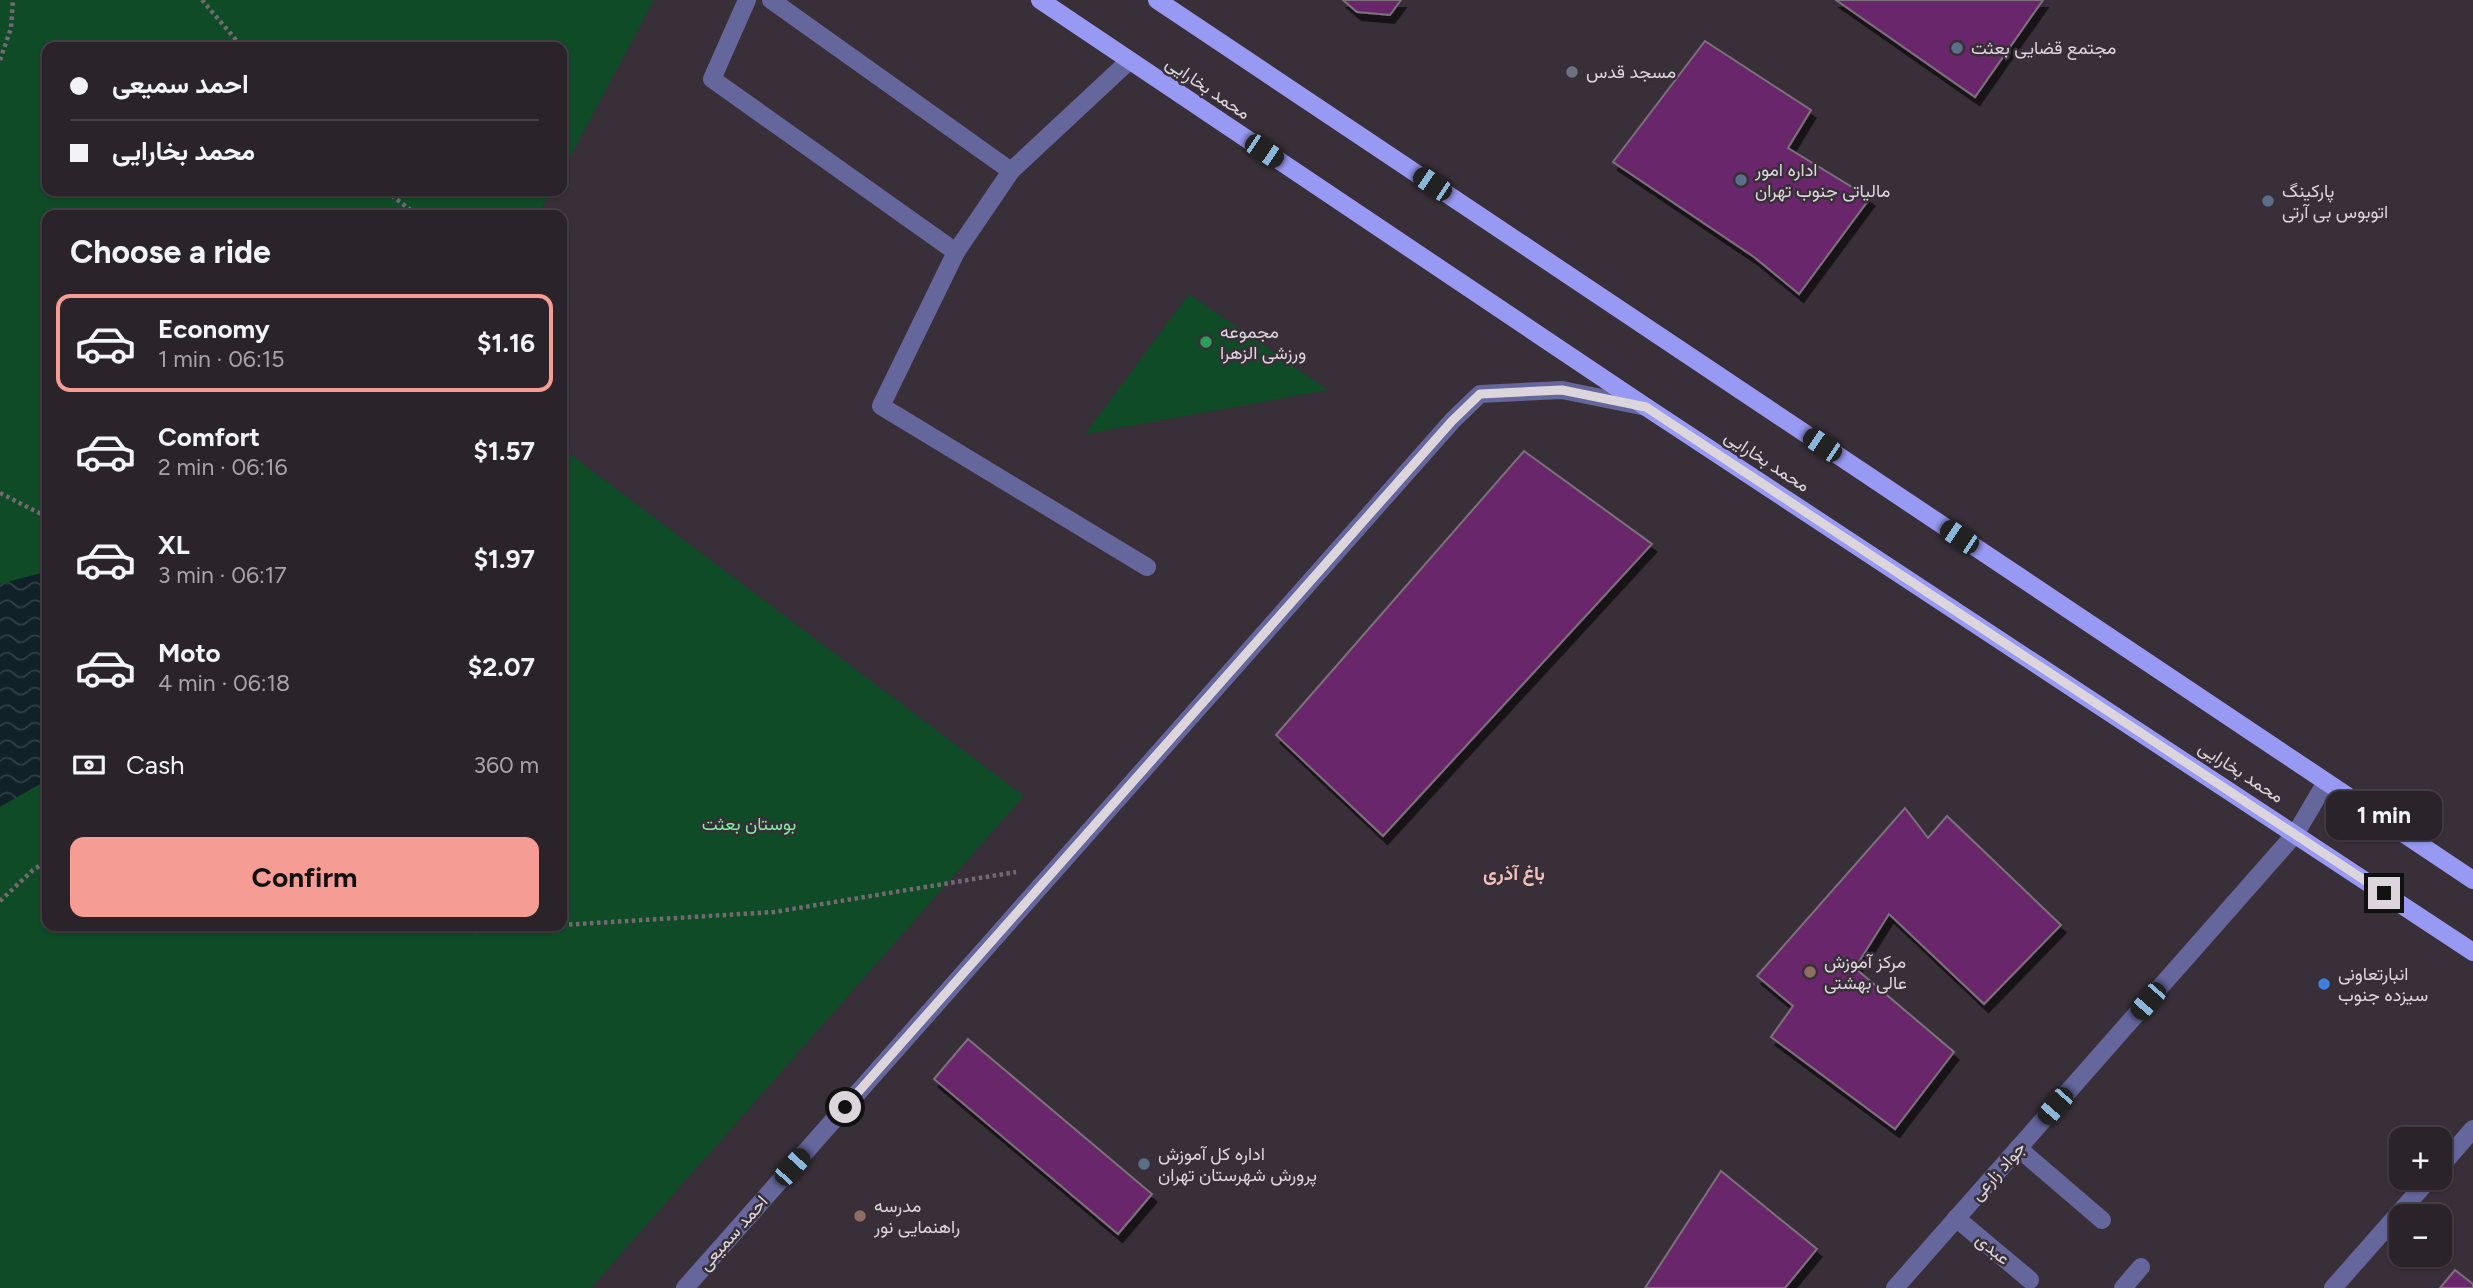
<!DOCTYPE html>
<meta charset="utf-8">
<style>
:root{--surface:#2b232a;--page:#372f36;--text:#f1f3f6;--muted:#a6a4a8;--line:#474047;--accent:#f59c94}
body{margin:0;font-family:Figtree,Vazirmatn,sans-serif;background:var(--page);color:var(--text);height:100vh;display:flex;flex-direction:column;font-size:26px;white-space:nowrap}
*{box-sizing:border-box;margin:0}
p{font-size:23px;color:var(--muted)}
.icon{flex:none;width:38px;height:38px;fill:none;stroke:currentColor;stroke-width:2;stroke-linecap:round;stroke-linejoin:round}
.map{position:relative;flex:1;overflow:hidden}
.details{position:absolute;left:42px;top:210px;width:525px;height:721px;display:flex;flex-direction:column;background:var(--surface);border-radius:14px;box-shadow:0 2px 5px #0004,0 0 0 2px var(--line)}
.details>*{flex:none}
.guide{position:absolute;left:42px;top:42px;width:525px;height:154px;border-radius:14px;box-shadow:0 2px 5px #0004,0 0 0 2px var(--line);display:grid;align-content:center;height:154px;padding:0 28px;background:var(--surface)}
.buttons{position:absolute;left:2389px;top:1127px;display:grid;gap:14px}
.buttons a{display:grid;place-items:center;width:63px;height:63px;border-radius:14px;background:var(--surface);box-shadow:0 2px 5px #0004,0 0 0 2px var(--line);font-size:35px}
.end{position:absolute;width:32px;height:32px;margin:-16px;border:9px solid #dcd6dc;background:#111;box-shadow:0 0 0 4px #111}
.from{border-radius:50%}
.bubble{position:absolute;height:49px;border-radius:14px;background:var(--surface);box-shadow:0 2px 5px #0004,0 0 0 2px var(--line);font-size:23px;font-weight:700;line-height:49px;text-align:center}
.car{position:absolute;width:21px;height:42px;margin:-21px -10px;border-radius:9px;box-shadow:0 0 5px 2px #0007;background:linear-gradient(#222 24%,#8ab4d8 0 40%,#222 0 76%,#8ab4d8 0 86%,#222 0)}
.guide b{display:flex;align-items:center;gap:24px;height:66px;font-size:26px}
.guide b+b{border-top:2px solid var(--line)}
.guide i{width:18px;height:18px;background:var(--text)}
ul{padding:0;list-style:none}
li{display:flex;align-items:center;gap:21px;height:98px;margin:0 14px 10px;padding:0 14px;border:4px solid transparent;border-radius:14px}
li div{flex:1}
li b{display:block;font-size:26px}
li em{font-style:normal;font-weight:700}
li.active{border-color:var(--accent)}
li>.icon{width:63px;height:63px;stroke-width:1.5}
h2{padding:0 28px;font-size:32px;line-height:84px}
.pay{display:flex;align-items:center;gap:18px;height:77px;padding:0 28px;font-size:26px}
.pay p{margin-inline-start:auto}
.cta{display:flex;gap:14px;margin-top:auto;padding:14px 28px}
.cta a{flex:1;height:80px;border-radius:14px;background:var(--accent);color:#111;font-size:28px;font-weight:700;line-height:80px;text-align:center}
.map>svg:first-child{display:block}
</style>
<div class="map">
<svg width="2473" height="1288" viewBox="0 0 2473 1288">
<defs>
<pattern id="water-waves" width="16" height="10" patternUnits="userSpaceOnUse" patternTransform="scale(1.75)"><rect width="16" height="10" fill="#102127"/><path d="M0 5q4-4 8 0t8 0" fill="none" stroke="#324046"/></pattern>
<filter id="shadow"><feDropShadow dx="4.5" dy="8" stdDeviation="0" flood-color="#0009"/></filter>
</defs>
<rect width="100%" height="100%" fill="#392f38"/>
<!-- green -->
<g fill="#104b28">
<path d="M0 0H654L562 172V47H47V191H551L538 215H47V926H562V448L1024 796 591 1288H0Z"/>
<path d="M1189 294 1328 390 1085 434Z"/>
</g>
<!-- water -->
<path fill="url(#water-waves)" d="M41 573 47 575V780L0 807V584Z"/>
<!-- building -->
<g fill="#6a286a" stroke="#7c707b" stroke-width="2" filter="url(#shadow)">
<path d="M1343 0H1401L1390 15 1357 12Z"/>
<path d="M1836 0H2043L1975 97Z"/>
<path d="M1705 41 1811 110 1788 148 1870 198 1799 294 1754 257 1613 162Z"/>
<path d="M1524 451 1652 544 1383 836 1276 735Z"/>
<path d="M1905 808 1928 838 1947 816 2061 925 1984 1004 1889 914 1855 968 1954 1052 1895 1129 1771 1037 1793 1006 1757 976Z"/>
<path d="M968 1039 1152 1194 1118 1234 934 1079Z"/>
<path d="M1721 1171 1817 1249 1785 1288H1645Z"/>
<path d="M2455 1270 2473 1284V1288H2440Z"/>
</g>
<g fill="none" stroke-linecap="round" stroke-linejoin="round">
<!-- path -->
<g stroke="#726971" stroke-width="4.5" stroke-dasharray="3.5 3.5" stroke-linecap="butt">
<path d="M202 0 242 47"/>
<path d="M0 60 11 28 13 0"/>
<path d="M386 191 417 215"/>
<path d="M0 493 47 517"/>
<path d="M0 901 33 870 47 861"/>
<path d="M562 925 774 912 1016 872"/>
<path d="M411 926 473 931 555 926"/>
</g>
<!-- minor -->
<g stroke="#64669c" stroke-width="18">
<path d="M747 0 712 79 956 252 881 406 1147 567"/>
<path d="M771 0 1011 171"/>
<path d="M956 252 1011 171 1129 61"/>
<path d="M2018 1148 2102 1220"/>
<path d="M2440 1167 2473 1129"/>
<path d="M1956 1218 2030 1280"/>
<path d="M685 1288 1453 420 1480 394 1562 390 1646 407"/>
<path d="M1895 1288 2296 833 2326 782"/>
<path d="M2123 1288 2141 1267"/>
<path d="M2333 1288 2430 1178"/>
</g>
<!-- major -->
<g stroke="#9899f2" stroke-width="18">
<path d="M1040 0 1646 407 2473 952"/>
<path d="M1157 0 2473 880"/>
</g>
</g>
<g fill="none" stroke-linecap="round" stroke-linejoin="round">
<!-- route -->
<path stroke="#dcd6dc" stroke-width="9" d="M845 1107 1452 421 1480 394 1562 390 1646 407 2384 893"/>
</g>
<!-- markers -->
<g fill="#5c6f8a" stroke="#392f38" stroke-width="2.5">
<circle cx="1957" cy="48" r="7"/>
<circle cx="1741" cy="180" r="7"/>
<circle cx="2268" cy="201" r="7"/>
<circle cx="1144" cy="1164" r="7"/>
</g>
<circle fill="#6b7280" stroke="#392f38" stroke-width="2.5" cx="1572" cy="72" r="7"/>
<circle fill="#2e9e5b" stroke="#392f38" stroke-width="2.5" cx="1206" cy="342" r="7"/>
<g fill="#8d6e63" stroke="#392f38" stroke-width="2.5">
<circle cx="1810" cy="972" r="7"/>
<circle cx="860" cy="1216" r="7"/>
</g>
<circle fill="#3f7fe0" stroke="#392f38" stroke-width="2.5" cx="2324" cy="984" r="7"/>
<g text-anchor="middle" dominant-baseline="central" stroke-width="5" stroke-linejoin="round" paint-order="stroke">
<!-- poi labels -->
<g font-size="18" fill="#dcd6dc" stroke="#392f38" text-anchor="start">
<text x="1971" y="48">مجتمع قضایی بعثت</text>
<text x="1586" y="72">مسجد قدس</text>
<text x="1755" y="170">اداره امور<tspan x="1755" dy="21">مالیاتی جنوب تهران</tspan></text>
<text x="2282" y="191">پارکینگ<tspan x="2282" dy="21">اتوبوس بی آرتی</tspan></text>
<text x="1220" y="332">مجموعه<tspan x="1220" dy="21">ورزشی الزهرا</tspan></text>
<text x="1824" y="962">مرکز آموزش<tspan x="1824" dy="21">عالی بهشتی</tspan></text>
<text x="2338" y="974">انبارتعاونی<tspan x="2338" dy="21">سیزده جنوب</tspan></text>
<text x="1158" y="1154">اداره کل آموزش<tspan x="1158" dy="21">پرورش شهرستان تهران</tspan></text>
<text x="874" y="1206">مدرسه<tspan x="874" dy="21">راهنمایی نور</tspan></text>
</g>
<!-- street labels -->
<g font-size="18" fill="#dcd6dc" stroke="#392f38">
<text transform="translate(1208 88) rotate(34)">محمد بخارایی</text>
<text transform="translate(1767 461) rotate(33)">محمد بخارایی</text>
<text transform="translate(2241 772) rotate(33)">محمد بخارایی</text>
<text transform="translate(1998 1171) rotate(-48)">جواد زارعی</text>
<text transform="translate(733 1233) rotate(-48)">احمد سمیعی</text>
<text transform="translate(1993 1249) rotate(40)">عبدی</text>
</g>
<!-- park labels -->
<g font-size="18" fill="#7af2a1" stroke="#392f38">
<text x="749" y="824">بوستان بعثت</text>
</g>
<!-- neighbourhood labels -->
<g font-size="19" font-weight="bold" fill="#f5c1bc" stroke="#392f38">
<text x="1514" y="873">باغ آذری</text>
</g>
</g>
</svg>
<div class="buttons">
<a>+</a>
<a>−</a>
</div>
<i class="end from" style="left:845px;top:1107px"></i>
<i class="end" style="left:2384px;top:893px"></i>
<div class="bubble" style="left:2326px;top:791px;width:116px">1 min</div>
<i class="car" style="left:1264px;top:151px;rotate:124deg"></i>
<i class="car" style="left:1432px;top:184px;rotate:304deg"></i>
<i class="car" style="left:1822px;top:445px;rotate:304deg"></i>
<i class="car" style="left:1959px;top:537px;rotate:304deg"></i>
<i class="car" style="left:2148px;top:1001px;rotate:221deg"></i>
<i class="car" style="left:2055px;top:1106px;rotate:221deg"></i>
<i class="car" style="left:792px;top:1167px;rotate:42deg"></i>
<div class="guide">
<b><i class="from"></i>احمد سمیعی</b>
<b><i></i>محمد بخارایی</b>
</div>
<section class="details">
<h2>Choose a ride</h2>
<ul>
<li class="active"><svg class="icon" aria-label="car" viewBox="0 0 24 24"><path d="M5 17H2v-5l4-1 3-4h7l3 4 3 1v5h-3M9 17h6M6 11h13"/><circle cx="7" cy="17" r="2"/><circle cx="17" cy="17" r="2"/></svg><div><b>Economy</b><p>1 min · 06:15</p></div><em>$1.16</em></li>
<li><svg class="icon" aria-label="car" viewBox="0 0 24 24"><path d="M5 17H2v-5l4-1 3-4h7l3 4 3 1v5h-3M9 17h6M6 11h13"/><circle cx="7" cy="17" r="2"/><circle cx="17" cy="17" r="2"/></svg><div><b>Comfort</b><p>2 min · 06:16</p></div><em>$1.57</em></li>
<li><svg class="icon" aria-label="car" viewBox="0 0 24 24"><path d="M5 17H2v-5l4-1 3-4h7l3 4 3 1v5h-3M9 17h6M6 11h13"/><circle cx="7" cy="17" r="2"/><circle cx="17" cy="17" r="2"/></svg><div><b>XL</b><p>3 min · 06:17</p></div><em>$1.97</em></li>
<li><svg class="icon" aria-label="car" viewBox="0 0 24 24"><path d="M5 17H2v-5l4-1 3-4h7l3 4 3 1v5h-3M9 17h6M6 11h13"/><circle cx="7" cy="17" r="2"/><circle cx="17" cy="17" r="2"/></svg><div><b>Moto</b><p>4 min · 06:18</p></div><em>$2.07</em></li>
</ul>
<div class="pay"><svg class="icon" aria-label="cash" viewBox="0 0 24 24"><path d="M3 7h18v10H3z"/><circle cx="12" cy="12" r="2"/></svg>Cash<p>360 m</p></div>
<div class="cta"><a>Confirm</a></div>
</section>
</div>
